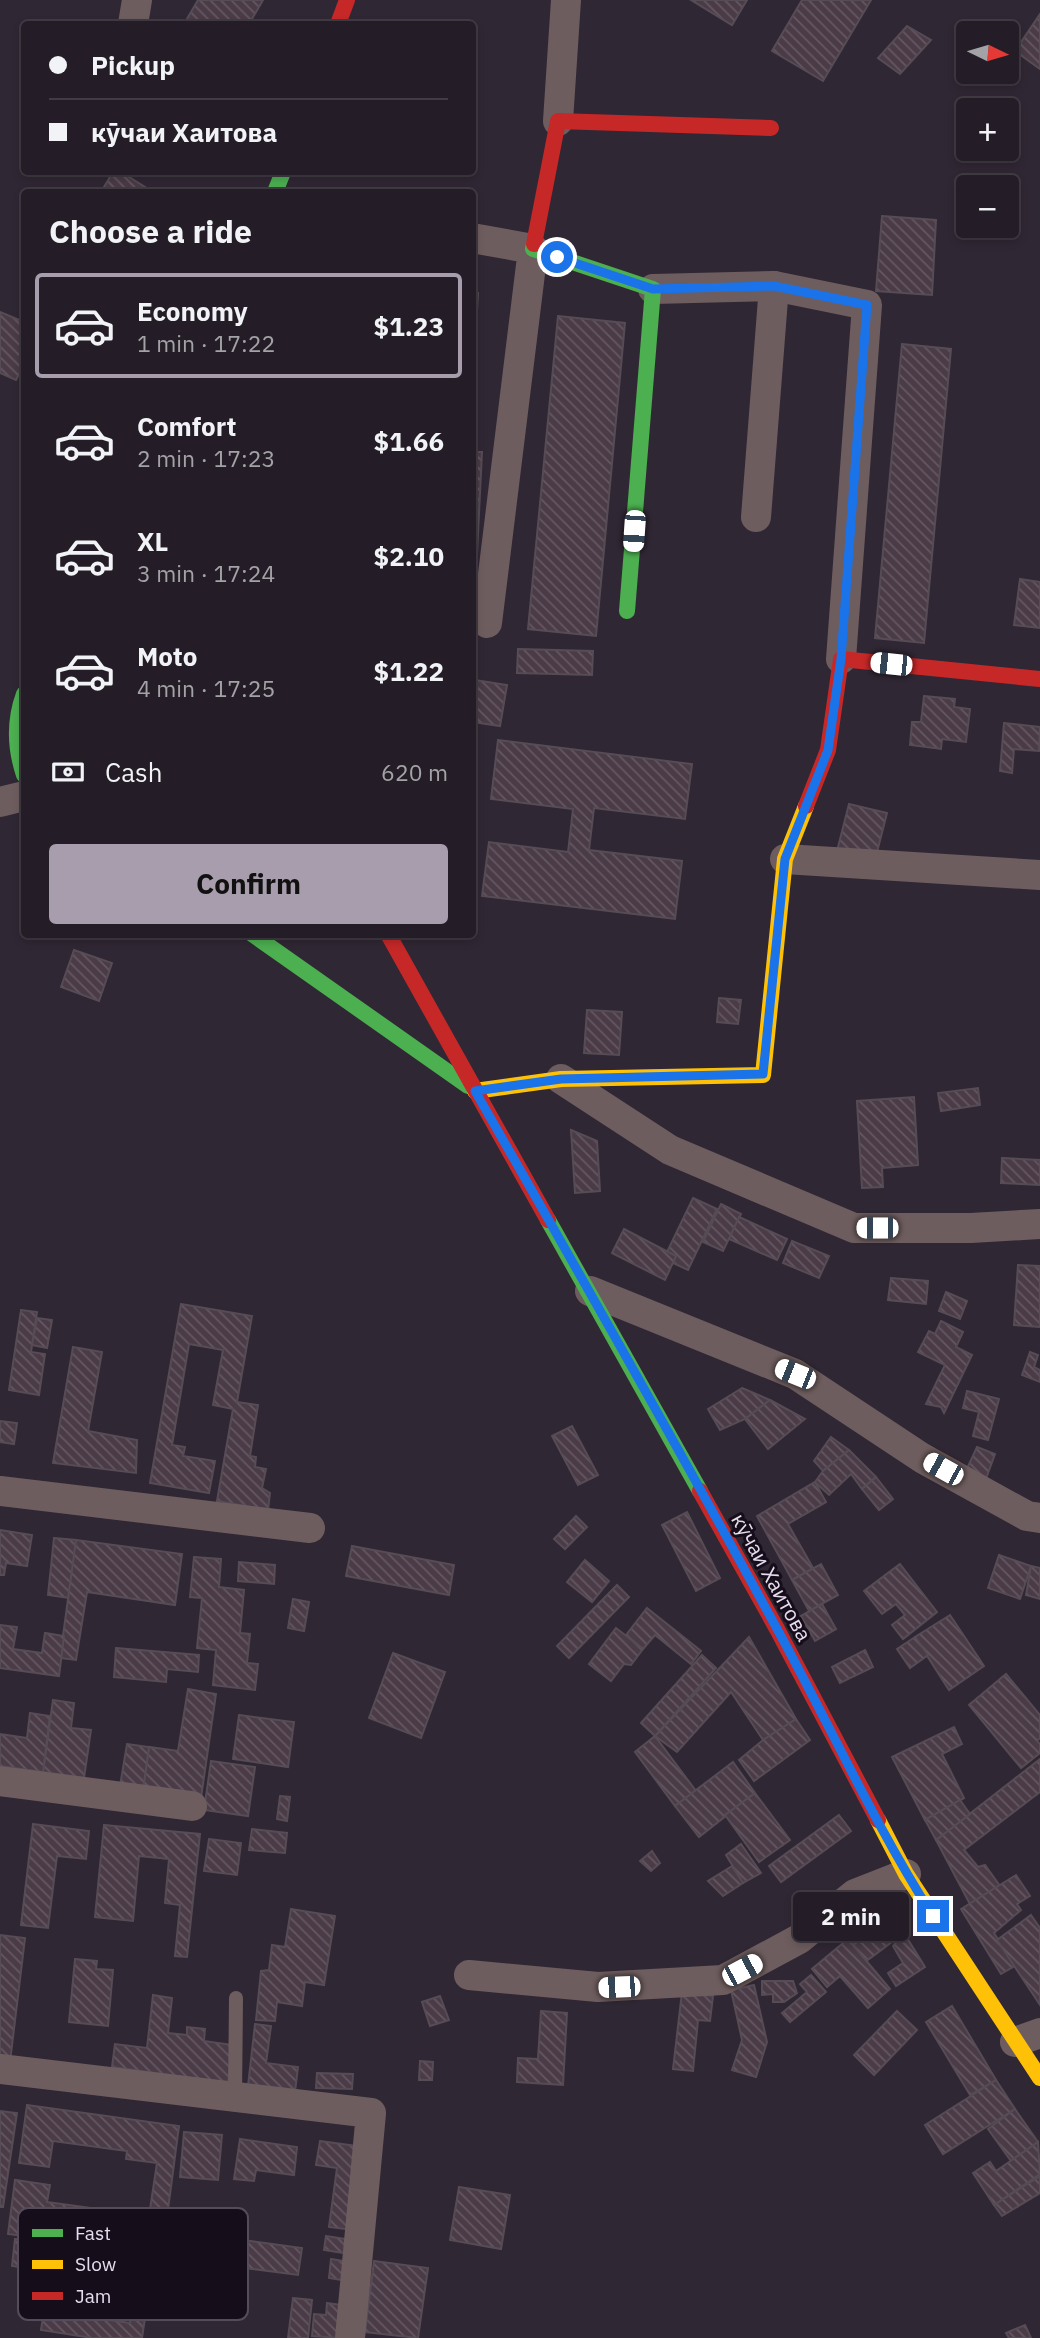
<!DOCTYPE html>
<meta charset="utf-8">
<style>
:root{--surface:#241d27;--page:#302a33;--text:#f1f3f6;--muted:#a3a2a7;--line:#413b44;--accent:#a89dad}
body{margin:0;font-family:"IBM Plex Sans",sans-serif;background:var(--page);color:var(--text);height:100vh;display:flex;flex-direction:column;font-size:26px;white-space:nowrap}
*{box-sizing:border-box;margin:0}
p{font-size:23px;color:var(--muted)}
.icon{flex:none;width:38px;height:38px;fill:none;stroke:currentColor;stroke-width:2;stroke-linecap:round;stroke-linejoin:round}
.map{position:relative;flex:1;overflow:hidden}
.details{position:absolute;left:21px;top:189px;width:455px;height:749px;display:flex;flex-direction:column;background:var(--surface);border-radius:7px;box-shadow:0 4px 10px #0003,0 0 0 2px var(--line)}
.details>*{flex:none}
.hud{position:absolute;left:21px;top:21px;width:455px;height:154px;border-radius:7px;box-shadow:0 4px 10px #0003,0 0 0 2px var(--line);display:grid;align-content:center;height:154px;padding:0 28px;background:var(--surface)}
.needle{width:46px;rotate:95deg}
.fabs{position:absolute;left:956px;top:21px;display:grid;gap:14px}
.fabs a{display:grid;place-items:center;width:63px;height:63px;border-radius:7px;background:var(--surface);box-shadow:0 4px 10px #0003,0 0 0 2px var(--line);font-size:35px}
.end{position:absolute;width:32px;height:32px;margin:-16px;border:9px solid #1a73e8;background:#fff;box-shadow:0 0 0 4px #fff}
.from{border-radius:50%}
.bubble{position:absolute;height:49px;border-radius:7px;background:var(--surface);box-shadow:0 4px 10px #0003,0 0 0 2px var(--line);font-size:23px;font-weight:700;line-height:49px;text-align:center}
.car{position:absolute;width:21px;height:42px;margin:-21px -10px;border-radius:9px;box-shadow:0 0 5px 2px #0007;background:linear-gradient(#fff 24%,#345 0 40%,#fff 0 76%,#345 0 86%,#fff 0)}
.hud b{display:flex;align-items:center;gap:24px;height:66px;font-size:26px}
.hud b+b{border-top:2px solid var(--line)}
.hud i{width:18px;height:18px;background:var(--text)}
ul{padding:0;list-style:none}
li{display:flex;align-items:center;gap:21px;height:105px;margin:0 14px 10px;padding:0 14px;border:4px solid transparent;border-radius:7px}
li div{flex:1}
li b{display:block;font-size:26px}
li em{font-style:normal;font-weight:700}
li.selected{border-color:var(--accent)}
li>.icon{width:63px;height:63px;stroke-width:1.5}
h2{padding:0 28px;font-size:32px;line-height:84px}
.pay{display:flex;align-items:center;gap:18px;height:77px;padding:0 28px;font-size:26px}
.pay p{margin-inline-start:auto}
.button{display:flex;gap:14px;margin-top:auto;padding:14px 28px}
.button a{flex:1;height:80px;border-radius:7px;background:var(--accent);color:#111;font-size:28px;font-weight:700;line-height:80px;text-align:center}
.map>svg:first-child{display:block}
</style>
<div class="map">
<svg width="1040" height="2338" viewBox="0 0 1040 2338">
<defs>
<pattern id="building-back-hatch" width="6" height="6" patternUnits="userSpaceOnUse" patternTransform="scale(1.75)"><rect width="6" height="6" fill="#4a3b47"/><path d="M-1 5l2 2M0 0l6 6M5-1l2 2" fill="none" stroke="#645762"/></pattern>
</defs>
<rect width="100%" height="100%" fill="#302734"/>
<!-- building -->
<g fill="url(#building-back-hatch)" stroke="#564c55" stroke-width="2">
<path d="M198 0H263L249 24H184Z"/>
<path d="M691 0H747L732 25Z"/>
<path d="M802 0H871L823 81 772 51Z"/>
<path d="M1040 14V69L1015 51Z"/>
<path d="M907 26 931 40 900 74 878 58Z"/>
<path d="M113 172H121L153 192H101Z"/>
<path d="M882 216 936 220 932 295 876 291Z"/>
<path d="M472 292 478 293 472 402Z"/>
<path d="M0 312 24 322V364L16 380 0 373Z"/>
<path d="M558 316 625 323 596 636 528 629Z"/>
<path d="M902 344 951 349 924 643 875 638Z"/>
<path d="M472 452H482L475 596H472Z"/>
<path d="M1020 579 1040 582V628L1014 625Z"/>
<path d="M518 649 593 651 592 675 517 673Z"/>
<path d="M475 680 507 685 500 726 472 722Z"/>
<path d="M924 696 955 699 954 707 970 709 966 742 942 739 941 749 910 745 912 722H921Z"/>
<path d="M1004 723 1040 727 1039 751 1014 749 1012 773 1000 771Z"/>
<path d="M498 740 692 764 685 819 594 808 589 850 682 861 675 919 482 896 489 842 568 852 573 809 491 799Z"/>
<path d="M849 804 887 813 875 860 837 851Z"/>
<path d="M74 950 112 963 99 1001 61 987Z"/>
<path d="M719 998 741 1000 738 1024 717 1022Z"/>
<path d="M587 1010 622 1012 619 1055 584 1053Z"/>
<path d="M978 1088 980 1105 941 1111 938 1093Z"/>
<path d="M914 1097 918 1165 882 1168 883 1187 862 1188 857 1101Z"/>
<path d="M571 1130 597 1141 600 1191 575 1193Z"/>
<path d="M1002 1158 1040 1160V1185L1001 1183Z"/>
<path d="M693 1198 717 1209 688 1270 673 1263 676 1256 667 1252Z"/>
<path d="M721 1204 741 1214 723 1251 703 1242Z"/>
<path d="M739 1217 787 1239 777 1260 729 1239Z"/>
<path d="M624 1229 676 1256 665 1280 612 1253Z"/>
<path d="M792 1241 829 1256 819 1278 783 1263Z"/>
<path d="M1018 1265 1040 1266V1327L1014 1325Z"/>
<path d="M891 1278 928 1281 926 1304 888 1300Z"/>
<path d="M946 1292 967 1301 960 1319 939 1311Z"/>
<path d="M181 1304 252 1316 237 1402 258 1405 250 1456 256 1457 255 1467 266 1469 262 1488 270 1493 268 1510 217 1501 233 1409 213 1405 223 1350 189 1344 172 1445 185 1447 183 1456 215 1461 209 1493 150 1483Z"/>
<path d="M21 1310 37 1312 31 1352 45 1354 39 1395 9 1390Z"/>
<path d="M37 1318 52 1320 47 1348 32 1345Z"/>
<path d="M941 1321 963 1332 956 1347 972 1355 944 1413 941 1407 926 1404 945 1365 918 1352 929 1331 935 1334Z"/>
<path d="M73 1347 102 1352 88 1431 137 1440 136 1473 53 1463Z"/>
<path d="M1030 1352 1038 1355 1034 1367 1040 1370V1382L1022 1375Z"/>
<path d="M742 1388 770 1400 745 1419 720 1430 708 1409Z"/>
<path d="M967 1391 999 1399 988 1440 973 1436 979 1412 963 1408Z"/>
<path d="M770 1400 805 1419 768 1449 745 1419Z"/>
<path d="M0 1421 17 1423 14 1444 0 1442Z"/>
<path d="M572 1426 598 1475 578 1485 552 1436Z"/>
<path d="M831 1437 849 1450 823 1471 814 1461Z"/>
<path d="M977 1447 995 1454 984 1484 964 1475Z"/>
<path d="M849 1450 876 1477 862 1489 851 1474 829 1495 815 1482 823 1471Z"/>
<path d="M876 1477 893 1499 879 1510 862 1489Z"/>
<path d="M815 1482 826 1502 788 1524 813 1568 792 1580 757 1516Z"/>
<path d="M687 1512 720 1578 696 1591 662 1525Z"/>
<path d="M576 1516 587 1527 565 1549 554 1539Z"/>
<path d="M0 1530 32 1535 27 1566 6 1563 4 1575H0Z"/>
<path d="M54 1538 76 1540 70 1598 48 1595Z"/>
<path d="M76 1540 182 1554 175 1605 87 1592 76 1660 60 1658Z"/>
<path d="M352 1546 454 1565 449 1595 346 1576Z"/>
<path d="M999 1555 1031 1566 1020 1599 988 1588Z"/>
<path d="M194 1557 221 1559 219 1587 244 1590 240 1633 250 1634 247 1663 258 1664 255 1690 213 1685 216 1650 197 1648 202 1598 190 1597Z"/>
<path d="M585 1560 609 1581 592 1602 567 1582Z"/>
<path d="M239 1562 275 1565 274 1584 238 1581Z"/>
<path d="M821 1564 838 1595 809 1611 792 1580Z"/>
<path d="M900 1564 937 1612 903 1639 892 1625 905 1615 896 1604 882 1614 864 1591Z"/>
<path d="M1031 1566 1040 1568V1599L1026 1595Z"/>
<path d="M617 1585 629 1597 569 1658 557 1646Z"/>
<path d="M293 1599 309 1602 304 1631 288 1628Z"/>
<path d="M822 1604 836 1629 815 1641 801 1616Z"/>
<path d="M647 1608 701 1651 691 1664 655 1635 643 1649 626 1635Z"/>
<path d="M950 1615 984 1666 949 1690 915 1637Z"/>
<path d="M0 1625 17 1627 13 1649 42 1653 45 1633 64 1636 59 1676 0 1668Z"/>
<path d="M616 1628 643 1649 631 1665 624 1664 611 1681 589 1664Z"/>
<path d="M749 1637 796 1719 763 1740 731 1692 677 1752 655 1736Z"/>
<path d="M915 1637 928 1655 910 1668 897 1649Z"/>
<path d="M116 1648 199 1655 198 1672 167 1669 166 1682 114 1677Z"/>
<path d="M865 1650 873 1667 840 1683 832 1667Z"/>
<path d="M393 1653 445 1672 421 1738 369 1718Z"/>
<path d="M702 1655 716 1668 655 1736 641 1723Z"/>
<path d="M1006 1674 1040 1715V1738L1037 1741 1040 1744V1753L1021 1768 969 1705Z"/>
<path d="M188 1689 216 1694 201 1798 143 1790 149 1747 178 1751Z"/>
<path d="M53 1700 74 1703 71 1728 91 1730 84 1778 43 1772Z"/>
<path d="M30 1713 50 1716 43 1772 0 1766V1734L27 1738Z"/>
<path d="M239 1715 294 1722 288 1767 233 1759Z"/>
<path d="M796 1719 810 1740 754 1781 739 1760 763 1740Z"/>
<path d="M954 1727 962 1744 942 1754 964 1798 925 1820 892 1757Z"/>
<path d="M655 1736 696 1791 675 1806 635 1752Z"/>
<path d="M127 1744 149 1747 143 1790 120 1786Z"/>
<path d="M1040 1759V1792L964 1850 978 1867 985 1865 1000 1886 971 1906 936 1840Z"/>
<path d="M211 1761 255 1767 248 1816 204 1810Z"/>
<path d="M733 1762 755 1793 699 1837 675 1806Z"/>
<path d="M755 1793 790 1840 759 1862 725 1815Z"/>
<path d="M280 1796 290 1797 287 1821 277 1819Z"/>
<path d="M960 1800 970 1814 936 1840 925 1820Z"/>
<path d="M839 1815 851 1831 781 1882 769 1866Z"/>
<path d="M33 1824 89 1831 86 1859 57 1856 48 1928 21 1925Z"/>
<path d="M104 1825 200 1834 187 1957 175 1956 180 1905 165 1903 169 1859 139 1856 133 1921 95 1917Z"/>
<path d="M252 1829 287 1833 285 1853 249 1850Z"/>
<path d="M209 1839 241 1843 237 1875 204 1871Z"/>
<path d="M741 1844 761 1873 743 1883 726 1855Z"/>
<path d="M652 1851 660 1863 651 1871 640 1861Z"/>
<path d="M732 1866 743 1883 723 1896 708 1881Z"/>
<path d="M1016 1875 1030 1896 1017 1904 1021 1910 994 1933 1015 1966 1001 1974 961 1909Z"/>
<path d="M291 1909 335 1916 324 1985 305 1982 302 2006 277 2002 275 2021 256 2020 261 1971 269 1970 272 1945 285 1947Z"/>
<path d="M1031 1915 1040 1928V2005L997 1940Z"/>
<path d="M892 1917 904 1933 865 1962 853 1945Z"/>
<path d="M904 1933 925 1967 896 1986 888 1973 903 1963 893 1946Z"/>
<path d="M0 1935 25 1938 10 2062 0 2061Z"/>
<path d="M848 1939 890 1989 868 2008 840 1976 827 1987 812 1969Z"/>
<path d="M75 1959 97 1961 96 1969 113 1970 108 2026 69 2022Z"/>
<path d="M811 1975 826 1992 790 2022 782 2013 807 1992 800 1984Z"/>
<path d="M762 1981H793L797 1993 784 2002H773V1994L762 1995Z"/>
<path d="M754 1985 767 2042 756 2077 732 2070 742 2040 731 1990Z"/>
<path d="M682 1992 713 1996 710 2021 698 2020 693 2071 673 2069Z"/>
<path d="M153 1995 172 1998 168 2033 187 2035V2027L205 2029 204 2041 233 2045 228 2083 112 2067 115 2044 147 2048Z"/>
<path d="M440 1996 449 2020 430 2026 422 2002Z"/>
<path d="M952 2006 996 2080 970 2095 926 2022Z"/>
<path d="M541 2011 567 2013 563 2085 517 2082 518 2058 538 2059Z"/>
<path d="M897 2011 917 2030 874 2075 854 2055Z"/>
<path d="M255 2024 271 2026 266 2063 298 2067 295 2092 248 2086Z"/>
<path d="M420 2061 433 2062 432 2080H419Z"/>
<path d="M317 2073 353 2074 352 2089 316 2088Z"/>
<path d="M996 2080 1015 2109 943 2154 925 2125Z"/>
<path d="M27 2105 179 2126 162 2255 8 2234 15 2180 50 2185 47 2202 149 2216 157 2163 126 2159 127 2151 53 2141 49 2167 19 2163Z"/>
<path d="M1015 2109 1038 2142 1011 2161 988 2129Z"/>
<path d="M0 2111 17 2113 3 2207H0Z"/>
<path d="M184 2132 222 2135 218 2180 180 2177Z"/>
<path d="M240 2139 297 2147 294 2175 256 2170 254 2181 234 2179Z"/>
<path d="M320 2141 365 2147 353 2230 329 2227 337 2168 316 2165Z"/>
<path d="M1038 2142 1040 2174 994 2205 973 2173 990 2162 996 2171Z"/>
<path d="M1040 2176V2193L1002 2216 994 2205Z"/>
<path d="M459 2187 510 2195 501 2249 450 2240Z"/>
<path d="M191 2233 302 2248 298 2275 238 2267 235 2285 160 2274 154 2259 162 2255 182 2254Z"/>
<path d="M326 2236 352 2240 350 2254 324 2250Z"/>
<path d="M15 2239 154 2259 142 2338H92L41 2330 44 2310 130 2323 136 2284 12 2266Z"/>
<path d="M331 2259 344 2261 342 2280 329 2278Z"/>
<path d="M374 2261 428 2268 418 2338 365 2332Z"/>
<path d="M293 2298 312 2300 308 2338H288Z"/>
<path d="M327 2303 342 2305 339 2338 312 2336 314 2314 326 2315Z"/>
<path d="M1025 2325 1031 2338H1009L1006 2333Z"/>
</g>
<g fill="none" stroke-linecap="round" stroke-linejoin="round">
<!-- lane -->
<path stroke="#6e5d5e" stroke-width="14" d="M235 2098 236 1998"/>
<!-- street -->
<g stroke="#6e5d5e" stroke-width="30">
<path d="M133 24 137 0"/>
<path d="M558 121 566 0"/>
<path d="M472 238 533 249 487 623"/>
<path d="M774 286 867 305 841 659"/>
<path d="M653 289 774 286 756 517"/>
<path d="M0 802 24 796"/>
<path d="M785 859 1040 875"/>
<path d="M561 1079 670 1150 854 1228H971L1040 1224"/>
<path d="M590 1291 795 1374 922 1458 1027 1516 1040 1518"/>
<path d="M0 1491 310 1528"/>
<path d="M0 1781 192 1806"/>
<path d="M469 1975 598 1987 723 1980 799 1939 855 1894 906 1874"/>
<path d="M1015 2042 1040 2033"/>
<path d="M0 2069 371 2113 350 2338"/>
</g>
<!-- fast -->
<g stroke="#4caf50" stroke-width="16">
<path d="M275 192 283 172"/>
<path d="M534 244 533 249 653 289 627 611"/>
<path d="M24 694C14 721 15 748 24 775"/>
<path d="M252 934 468 1086"/>
<path d="M548 1220 700 1491"/>
</g>
<!-- slow -->
<g stroke="#ffc107" stroke-width="16">
<path d="M475 1091 561 1079 763 1075 785 859 806 806"/>
<path d="M878 1820 906 1874 1040 2078"/>
</g>
<!-- jam -->
<g stroke="#c62828" stroke-width="16">
<path d="M338 24 347 0"/>
<path d="M534 244 558 121 771 128"/>
<path d="M806 806 828 750 841 659 1040 679"/>
<path d="M388 934 548 1220"/>
<path d="M700 1491 777 1629 878 1820"/>
</g>
</g>
<g fill="none" stroke-linecap="round" stroke-linejoin="round">
<!-- route -->
<path stroke="#1a73e8" stroke-width="9" d="M557 257 653 289 774 286 867 305 841 659 828 750 785 859 763 1074 561 1079 475 1091C577 1269 678 1447 776 1627 829 1723 874 1824 933 1916"/>
</g>
<g text-anchor="middle" dominant-baseline="central" stroke-width="6" stroke-linejoin="round" paint-order="stroke">
<!-- street labels -->
<g font-size="21" fill="#e8ddee" stroke="#150e1a">
<text transform="translate(772 1577) rotate(61)">кӯчаи Хаитова</text>
</g>
</g>
<!-- legend -->
<rect x="18" y="2208" width="230" height="112" rx="10" fill="#150e1a" stroke="#544c5a" stroke-width="2"/>
<rect x="32" y="2229" width="31" height="8" fill="#4caf50"/>
<rect x="32" y="2260" width="31" height="9" fill="#ffc107"/>
<rect x="32" y="2292" width="31" height="8" fill="#c62828"/>
<g font-size="19" fill="#e8ddee">
<text x="75" y="2240">Fast</text>
<text x="75" y="2271">Slow</text>
<text x="75" y="2303">Jam</text>
</g>
</svg>
<div class="fabs">
<a><svg class="needle" viewBox="-14 -14 28 28"><path d="M0-13l5 13h-10z" fill="#e53935"/><path d="M0 13l5-13h-10z" fill="#a3a2a7"/></svg></a>
<a>+</a>
<a>−</a>
</div>
<i class="end from" style="left:557px;top:257px"></i>
<i class="end" style="left:933px;top:1916px"></i>
<div class="bubble" style="left:793px;top:1892px;width:116px">2 min</div>
<i class="car" style="left:634px;top:531px;rotate:184deg"></i>
<i class="car" style="left:891px;top:664px;rotate:276deg"></i>
<i class="car" style="left:877px;top:1228px;rotate:270deg"></i>
<i class="car" style="left:795px;top:1374px;rotate:292deg"></i>
<i class="car" style="left:943px;top:1469px;rotate:299deg"></i>
<i class="car" style="left:742px;top:1970px;rotate:62deg"></i>
<i class="car" style="left:619px;top:1987px;rotate:268deg"></i>
<div class="hud">
<b><i class="from"></i>Pickup</b>
<b><i></i>кӯчаи Хаитова</b>
</div>
<section class="details">
<h2>Choose a ride</h2>
<ul>
<li class="selected"><svg class="icon" aria-label="car" viewBox="0 0 24 24"><path d="M5 17H2v-5l4-1 3-4h7l3 4 3 1v5h-3M9 17h6M6 11h13"/><circle cx="7" cy="17" r="2"/><circle cx="17" cy="17" r="2"/></svg><div><b>Economy</b><p>1 min · 17:22</p></div><em>$1.23</em></li>
<li><svg class="icon" aria-label="car" viewBox="0 0 24 24"><path d="M5 17H2v-5l4-1 3-4h7l3 4 3 1v5h-3M9 17h6M6 11h13"/><circle cx="7" cy="17" r="2"/><circle cx="17" cy="17" r="2"/></svg><div><b>Comfort</b><p>2 min · 17:23</p></div><em>$1.66</em></li>
<li><svg class="icon" aria-label="car" viewBox="0 0 24 24"><path d="M5 17H2v-5l4-1 3-4h7l3 4 3 1v5h-3M9 17h6M6 11h13"/><circle cx="7" cy="17" r="2"/><circle cx="17" cy="17" r="2"/></svg><div><b>XL</b><p>3 min · 17:24</p></div><em>$2.10</em></li>
<li><svg class="icon" aria-label="car" viewBox="0 0 24 24"><path d="M5 17H2v-5l4-1 3-4h7l3 4 3 1v5h-3M9 17h6M6 11h13"/><circle cx="7" cy="17" r="2"/><circle cx="17" cy="17" r="2"/></svg><div><b>Moto</b><p>4 min · 17:25</p></div><em>$1.22</em></li>
</ul>
<div class="pay"><svg class="icon" aria-label="cash" viewBox="0 0 24 24"><path d="M3 7h18v10H3z"/><circle cx="12" cy="12" r="2"/></svg>Cash<p>620 m</p></div>
<div class="button"><a>Confirm</a></div>
</section>
</div>
